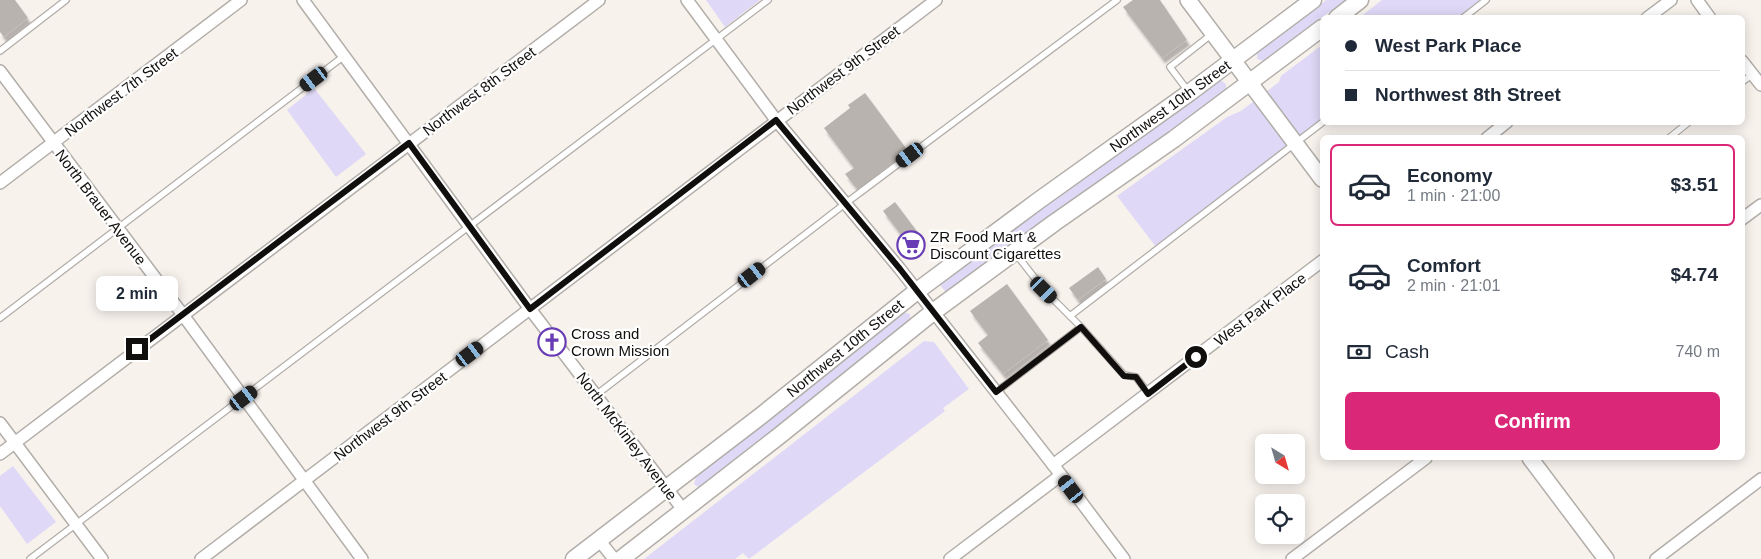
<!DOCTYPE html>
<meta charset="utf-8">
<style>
:root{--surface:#fff;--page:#f6f6f7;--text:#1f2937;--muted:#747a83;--line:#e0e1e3;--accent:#db2777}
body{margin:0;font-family:Helvetica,sans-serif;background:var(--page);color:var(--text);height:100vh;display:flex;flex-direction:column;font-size:19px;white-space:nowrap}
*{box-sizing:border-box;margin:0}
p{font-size:16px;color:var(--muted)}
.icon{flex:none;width:28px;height:28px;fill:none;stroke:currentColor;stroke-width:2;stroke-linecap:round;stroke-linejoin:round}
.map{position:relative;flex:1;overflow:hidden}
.side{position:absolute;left:1320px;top:135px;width:425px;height:325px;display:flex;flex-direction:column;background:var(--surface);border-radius:8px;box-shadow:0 2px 12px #0003}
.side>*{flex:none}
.guide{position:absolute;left:1320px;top:15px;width:425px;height:110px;border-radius:8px;box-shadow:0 2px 12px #0003;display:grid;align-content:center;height:110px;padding:0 25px;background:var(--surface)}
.needle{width:32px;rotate:143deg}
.fabs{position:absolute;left:1255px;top:434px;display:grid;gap:10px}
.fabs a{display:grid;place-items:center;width:50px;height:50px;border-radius:8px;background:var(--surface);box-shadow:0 2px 12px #0003;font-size:25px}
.end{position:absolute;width:22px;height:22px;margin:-11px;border:6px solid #110f0d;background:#fff;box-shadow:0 0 0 2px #fff}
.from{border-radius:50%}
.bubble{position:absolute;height:35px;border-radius:8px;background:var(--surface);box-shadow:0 2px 12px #0003;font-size:16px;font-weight:700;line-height:35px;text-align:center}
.car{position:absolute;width:15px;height:30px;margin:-15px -8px;border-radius:6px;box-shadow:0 0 4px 1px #0007;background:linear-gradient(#222 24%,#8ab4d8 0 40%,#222 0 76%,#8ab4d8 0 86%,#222 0)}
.guide b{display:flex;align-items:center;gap:18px;height:48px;font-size:19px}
.guide b+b{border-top:1px solid var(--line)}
.guide i{width:12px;height:12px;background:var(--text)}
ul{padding:9px 0 0;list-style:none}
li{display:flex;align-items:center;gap:15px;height:82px;margin:0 10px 8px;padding:0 15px;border:2px solid transparent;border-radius:8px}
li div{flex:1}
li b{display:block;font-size:19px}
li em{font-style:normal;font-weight:700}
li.on{border-color:var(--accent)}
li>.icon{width:45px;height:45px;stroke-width:1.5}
.pay{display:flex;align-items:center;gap:12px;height:55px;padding:0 25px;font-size:19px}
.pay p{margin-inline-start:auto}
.button{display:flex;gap:10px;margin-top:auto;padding:10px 25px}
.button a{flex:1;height:58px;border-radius:8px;background:var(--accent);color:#fff;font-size:20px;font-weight:700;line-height:58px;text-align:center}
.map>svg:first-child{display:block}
</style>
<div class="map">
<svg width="1761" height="559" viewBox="0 0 1761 559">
<defs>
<filter id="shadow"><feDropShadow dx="3" dy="5.5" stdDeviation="1" flood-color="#0004"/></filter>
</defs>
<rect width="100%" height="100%" fill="#f8f2ed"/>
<!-- green -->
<g fill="#dfd9f7">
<path d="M706 0H760L725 27Z"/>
<path d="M1326 0H1345L1264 61 1257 59V53L1261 49Z"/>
<path d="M1382 0H1482L1459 17 1359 18Z"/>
<path d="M1322 45V121L1156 247 1117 196 1227 117 1241 111 1279 82 1281 76Z"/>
<path d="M1218 81H1222L1226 84V90L1150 146 1058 210 950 290 945 291 940 285 943 281C1034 214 1127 149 1218 81Z"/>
<path d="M314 88 366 154 336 177 287 110Z"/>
<path d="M901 312 910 314V318L899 329 704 486 698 487 694 484 696 477 792 403Z"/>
<path d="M924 341 934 342 969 389 943 408 945 411 749 559 743 553 735 559H644Z"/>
<path d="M13 466 56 522 27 544 0 506V476Z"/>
</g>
<!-- building -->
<g fill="#b8b3ae" filter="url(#shadow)">
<path d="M0 0H15L28 18 4 37 0 32Z"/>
<path d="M1133 0H1160L1187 40 1162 58 1123 7Z"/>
<path d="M865 93 908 151 858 190 845 174 854 168 824 128 850 108 848 105Z"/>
<path d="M895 202 922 238 914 245 908 244 883 211Z"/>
<path d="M1098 267 1106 279 1078 300 1069 288Z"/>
<path d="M1007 284 1048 340 1003 374 978 343 988 335 970 311Z"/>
</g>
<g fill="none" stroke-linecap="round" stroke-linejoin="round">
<!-- service casing -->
<g stroke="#b2ada8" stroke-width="8">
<g id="service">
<path d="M1463 18 1486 0"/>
<path d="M0 51 66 0"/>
<path d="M1742 82 1753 74"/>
<path d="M1188 91 1170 67 1212 34"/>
<path d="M1669 138 1689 122"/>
<path d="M1016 254 1044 290 1081 327 1124 375 1136 377 1148 393"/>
<path d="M1070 316 1323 122"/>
<path d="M0 318 344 56"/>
<path d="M996 392 1081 327"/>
<path d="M596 395 846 203 1117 0"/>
<path d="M30 559C277 373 522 186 768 0"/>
</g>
</g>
<!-- minor casing -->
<g stroke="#b2ada8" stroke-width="14">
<g id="minor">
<path d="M303 0 530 309 684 511"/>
<path d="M687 0 776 120 900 269 1061 475 1124 559"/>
<path d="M1697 0 1710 18"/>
<path d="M1647 18 1671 0"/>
<path d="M1742 61 1761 85"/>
<path d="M0 71 183 315 362 559"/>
<path d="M1487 138 1507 122"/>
<path d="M0 183 241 0"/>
<path d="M1742 219 1761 205"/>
<path d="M0 423 102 559"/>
<path d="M0 454 599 0"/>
<path d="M1053 465 1322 261"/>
<path d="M599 540 614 559"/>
<path d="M201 559 936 0"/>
<path d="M950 559 1061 475"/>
<path d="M1292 559 1426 458"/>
<path d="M1656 559 1761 479"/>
</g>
</g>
<!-- tertiary casing -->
<g stroke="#b2ada8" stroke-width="18">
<g id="tertiary">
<path d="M1188 0 1322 179"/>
<path d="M1530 458 1606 559"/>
</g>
</g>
<!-- secondary casing -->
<g stroke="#b2ada8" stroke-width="19">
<g id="secondary">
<path d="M1337 18 1360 0"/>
<path d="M574 559 762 415 917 291 1038 201 1189 93 1313 0"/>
<path d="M621 559 779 436 933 312 1054 223 1174 139 1322 28"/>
</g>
</g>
<!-- service -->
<use href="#service" stroke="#fff" stroke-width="5.5"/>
<!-- minor -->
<use href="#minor" stroke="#fff" stroke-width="11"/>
<!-- tertiary -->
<use href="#tertiary" stroke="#fff" stroke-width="15"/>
<!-- secondary -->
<use href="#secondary" stroke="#fff" stroke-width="16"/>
</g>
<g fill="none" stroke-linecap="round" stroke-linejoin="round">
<!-- route -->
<path stroke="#110f0d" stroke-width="6" d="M137 349 409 143 530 309 776 120 900 269 996 392 1081 327 1124 376 1136 377 1148 394 1196 357"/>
</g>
<!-- icons -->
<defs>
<g id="supermarket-ring" transform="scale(1.4375)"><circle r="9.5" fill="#fff" stroke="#673cb4" stroke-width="1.5"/><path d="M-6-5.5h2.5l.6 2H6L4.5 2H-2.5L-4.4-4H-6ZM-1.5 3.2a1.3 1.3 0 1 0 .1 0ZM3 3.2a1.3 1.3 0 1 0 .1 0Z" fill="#673cb4"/></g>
<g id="church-ring" transform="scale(1.4375)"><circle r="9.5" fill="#fff" stroke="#673cb4" stroke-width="1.5"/><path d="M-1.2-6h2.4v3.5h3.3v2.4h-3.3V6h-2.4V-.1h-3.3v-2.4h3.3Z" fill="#673cb4"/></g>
</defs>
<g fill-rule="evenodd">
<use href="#supermarket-ring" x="911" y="245"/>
<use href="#church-ring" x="552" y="342"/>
</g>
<g text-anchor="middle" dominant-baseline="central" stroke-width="4.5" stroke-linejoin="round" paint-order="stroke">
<!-- street labels -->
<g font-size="15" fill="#110f0d" stroke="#fff">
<text transform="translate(843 70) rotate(-37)">Northwest 9th Street</text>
<text transform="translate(479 91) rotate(-37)">Northwest 8th Street</text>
<text transform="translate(121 92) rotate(-37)">Northwest 7th Street</text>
<text transform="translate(1170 106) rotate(-36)">Northwest 10th Street</text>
<text transform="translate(101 207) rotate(53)">North Brauer Avenue</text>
<text transform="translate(1260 309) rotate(-37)">West Park Place</text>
<text transform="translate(845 348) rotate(-39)">Northwest 10th Street</text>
<text transform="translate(390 416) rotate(-37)">Northwest 9th Street</text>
<text transform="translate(627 436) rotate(53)">North McKinley Avenue</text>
</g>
<!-- poi labels -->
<g font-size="15" fill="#110f0d" stroke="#fff" text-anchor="start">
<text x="930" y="236">ZR Food Mart &amp;<tspan x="930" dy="17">Discount Cigarettes</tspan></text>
<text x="571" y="333">Cross and<tspan x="571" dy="17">Crown Mission</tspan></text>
</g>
</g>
</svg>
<div class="fabs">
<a><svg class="needle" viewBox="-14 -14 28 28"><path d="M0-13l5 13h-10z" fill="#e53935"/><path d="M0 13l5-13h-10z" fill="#747a83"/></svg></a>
<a><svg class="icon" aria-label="locate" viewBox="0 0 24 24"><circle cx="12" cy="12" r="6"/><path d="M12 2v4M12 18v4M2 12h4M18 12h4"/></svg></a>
</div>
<i class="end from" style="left:1196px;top:357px"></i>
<i class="end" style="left:137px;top:349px"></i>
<div class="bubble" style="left:96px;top:276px;width:82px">2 min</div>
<i class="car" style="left:314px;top:79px;rotate:233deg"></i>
<i class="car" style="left:910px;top:155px;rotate:233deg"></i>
<i class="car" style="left:752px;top:275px;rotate:52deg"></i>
<i class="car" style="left:1044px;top:290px;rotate:135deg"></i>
<i class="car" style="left:470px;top:354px;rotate:53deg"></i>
<i class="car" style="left:244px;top:398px;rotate:53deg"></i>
<i class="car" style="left:1071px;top:489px;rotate:323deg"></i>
<div class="guide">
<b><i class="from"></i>West Park Place</b>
<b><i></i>Northwest 8th Street</b>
</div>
<section class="side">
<ul>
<li class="on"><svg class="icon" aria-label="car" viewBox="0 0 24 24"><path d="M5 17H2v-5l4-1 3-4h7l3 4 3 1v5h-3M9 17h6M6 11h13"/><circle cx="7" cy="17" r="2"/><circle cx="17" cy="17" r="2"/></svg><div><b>Economy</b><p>1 min · 21:00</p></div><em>$3.51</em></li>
<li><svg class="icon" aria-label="car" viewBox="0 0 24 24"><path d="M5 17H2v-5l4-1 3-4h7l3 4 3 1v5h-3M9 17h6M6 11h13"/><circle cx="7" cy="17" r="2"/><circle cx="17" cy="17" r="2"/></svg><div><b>Comfort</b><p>2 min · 21:01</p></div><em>$4.74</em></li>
</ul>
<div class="pay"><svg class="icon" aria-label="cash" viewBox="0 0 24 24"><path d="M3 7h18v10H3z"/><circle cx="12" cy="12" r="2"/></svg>Cash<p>740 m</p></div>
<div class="button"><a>Confirm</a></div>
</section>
</div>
